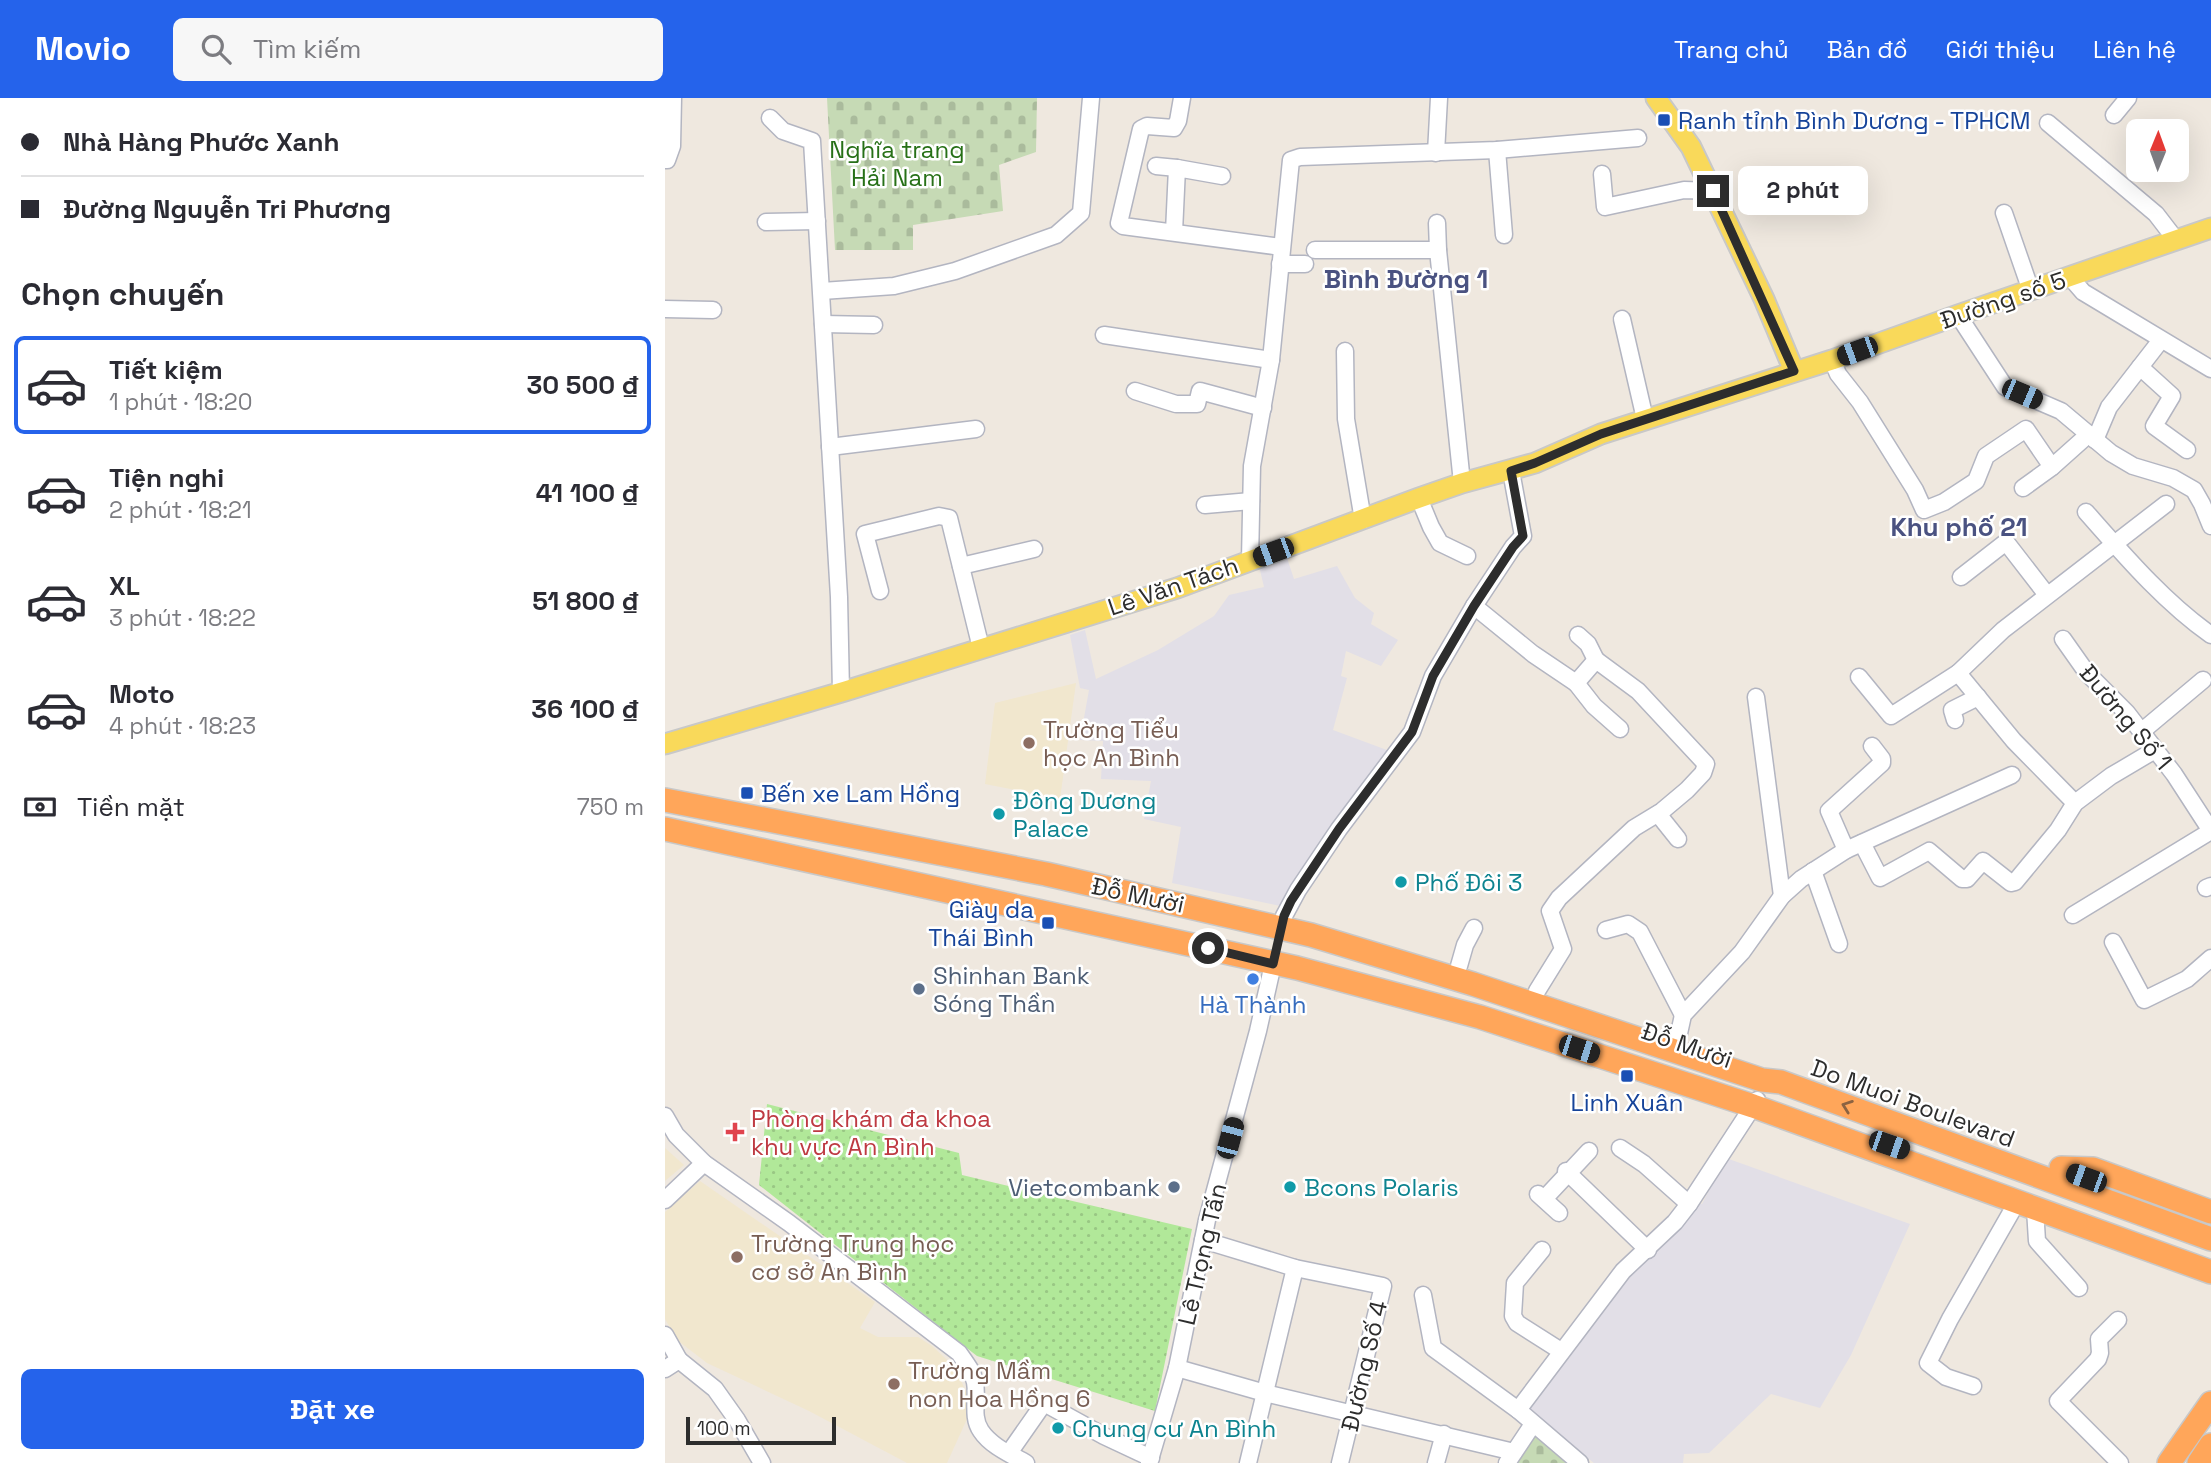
<!DOCTYPE html>
<html lang="vi">
<meta charset="utf-8">
<style>
:root{--surface:#fff;--page:#f7f7f7;--text:#2b2b33;--muted:#7c7c81;--line:#e1e1e2;--accent:#2563eb}
body{margin:0;font-family:"Space Grotesk",sans-serif;background:var(--page);color:var(--text);height:100vh;display:flex;flex-direction:column;font-size:26px;white-space:nowrap}
*{box-sizing:border-box;margin:0}
p{font-size:23px;color:var(--muted)}
.icon{flex:none;width:38px;height:38px;fill:none;stroke:currentColor;stroke-width:2;stroke-linecap:round;stroke-linejoin:round}
.map{position:relative;flex:1;overflow:hidden}
.panel{display:flex;flex-direction:column;background:var(--surface);width:665px}
.panel>*{flex:none}
.guide{display:grid;align-content:center;height:154px;padding:0 21px;background:var(--surface)}
.needle{width:46px;rotate:1deg}
.controls{position:absolute;left:1461px;top:21px;display:grid;gap:14px}
.controls a{display:grid;place-items:center;width:63px;height:63px;border-radius:10px;background:var(--surface);box-shadow:0 7px 28px #0002;font-size:35px}
.scale{position:absolute;left:21px;bottom:18px;width:150px;box-sizing:border-box;padding-left:7px;border:4px solid #2d2d2d;border-top:0;font-size:19px;line-height:24px;white-space:nowrap;color:#2d2d2d;-webkit-text-stroke:5px #fff;paint-order:stroke}
.end{position:absolute;width:32px;height:32px;margin:-16px;border:9px solid #2d2d2d;background:#fff;box-shadow:0 0 0 4px #fff}
.from{border-radius:50%}
.bubble{position:absolute;height:49px;border-radius:10px;background:var(--surface);box-shadow:0 7px 28px #0002;font-size:23px;font-weight:600;line-height:49px;text-align:center}
.car{position:absolute;width:21px;height:42px;margin:-21px -10px;border-radius:9px;box-shadow:0 0 5px 2px #0007;background:linear-gradient(#222 24%,#8ab4d8 0 40%,#222 0 76%,#8ab4d8 0 86%,#222 0)}
.guide b{display:flex;align-items:center;gap:24px;height:66px;font-size:26px}
.guide b+b{border-top:2px solid var(--line)}
.guide i{width:18px;height:18px;background:var(--text)}
ul{padding:0;list-style:none}
li{display:flex;align-items:center;gap:21px;height:98px;margin:0 14px 10px;padding:0 7px;border:4px solid transparent;border-radius:10px}
li div{flex:1}
li b{display:block;font-size:26px}
li em{font-style:normal;font-weight:600}
li.on{border-color:var(--accent)}
li>.icon{width:63px;height:63px;stroke-width:1.5}
h2{padding:0 21px;font-size:32px;line-height:84px}
.pay{display:flex;align-items:center;gap:18px;height:77px;padding:0 21px;font-size:26px}
.pay p{margin-inline-start:auto}
.button{display:flex;gap:14px;margin-top:auto;padding:14px 21px}
.button a{flex:1;height:80px;border-radius:10px;background:var(--accent);color:#fff;font-size:28px;font-weight:600;line-height:80px;text-align:center}
header{display:flex;align-items:center;gap:42px;box-sizing:border-box;height:98px;padding:0 35px;background:var(--accent);color:#fff}
header strong{font-size:33px}
nav{display:flex;gap:38px;margin-inline-start:auto;font-size:24px}
.search{width:490px;height:63px;background:var(--page);display:flex;align-items:center;gap:18px;box-sizing:border-box;padding:0 24px;border-radius:10px;color:var(--muted);font-size:26px}
main{display:flex;flex:1;min-height:0}
.map>svg:first-child{display:block}
</style>
<header>
<strong>Movio</strong>
<div class="search"><svg class="icon" aria-label="search" viewBox="0 0 24 24"><circle cx="10" cy="10" r="6"/><path d="M15 15l6 6"/></svg>Tìm kiếm</div>
<nav><a>Trang chủ</a><a>Bản đồ</a><a>Giới thiệu</a><a>Liên hệ</a></nav>
</header>
<main>
<section class="panel">
<div class="guide">
<b><i class="from"></i>Nhà Hàng Phước Xanh</b>
<b><i></i>Đường Nguyễn Tri Phương</b>
</div>
<h2>Chọn chuyến</h2>
<ul>
<li class="on"><svg class="icon" aria-label="car" viewBox="0 0 24 24"><path d="M5 17H2v-5l4-1 3-4h7l3 4 3 1v5h-3M9 17h6M6 11h13"/><circle cx="7" cy="17" r="2"/><circle cx="17" cy="17" r="2"/></svg><div><b>Tiết kiệm</b><p>1 phút · 18:20</p></div><em>30 500 ₫</em></li>
<li><svg class="icon" aria-label="car" viewBox="0 0 24 24"><path d="M5 17H2v-5l4-1 3-4h7l3 4 3 1v5h-3M9 17h6M6 11h13"/><circle cx="7" cy="17" r="2"/><circle cx="17" cy="17" r="2"/></svg><div><b>Tiện nghi</b><p>2 phút · 18:21</p></div><em>41 100 ₫</em></li>
<li><svg class="icon" aria-label="car" viewBox="0 0 24 24"><path d="M5 17H2v-5l4-1 3-4h7l3 4 3 1v5h-3M9 17h6M6 11h13"/><circle cx="7" cy="17" r="2"/><circle cx="17" cy="17" r="2"/></svg><div><b>XL</b><p>3 phút · 18:22</p></div><em>51 800 ₫</em></li>
<li><svg class="icon" aria-label="car" viewBox="0 0 24 24"><path d="M5 17H2v-5l4-1 3-4h7l3 4 3 1v5h-3M9 17h6M6 11h13"/><circle cx="7" cy="17" r="2"/><circle cx="17" cy="17" r="2"/></svg><div><b>Moto</b><p>4 phút · 18:23</p></div><em>36 100 ₫</em></li>
</ul>
<div class="pay"><svg class="icon" aria-label="cash" viewBox="0 0 24 24"><path d="M3 7h18v10H3z"/><circle cx="12" cy="12" r="2"/></svg>Tiền mặt<p>750 m</p></div>
<div class="button"><a>Đặt xe</a></div>
</section>
<div class="map">
<svg width="1546" height="1365" viewBox="0 0 1546 1365">
<defs>
<pattern id="grass-dots" width="8" height="8" patternUnits="userSpaceOnUse" patternTransform="scale(1.75)"><rect width="8" height="8" fill="#b1e899"/><path d="M2 2h.1M6 6h.1" fill="none" stroke="#99c784" stroke-width="1.8" stroke-linecap="round"/></pattern>
<pattern id="cemetery-stones" width="16" height="16" patternUnits="userSpaceOnUse" patternTransform="scale(1.75)"><rect width="16" height="16" fill="#c6dab5"/><path d="M2 7V4a2 2 0 0 1 4 0v3zM10 15v-3a2 2 0 0 1 4 0v3z" fill="#aabb9c"/></pattern>
</defs>
<rect width="100%" height="100%" fill="#efe8df"/>
<!-- industrial -->
<g fill="#e2dfe7">
<path d="M622 460 629 481 672 468 690 500 709 515 706 526 733 542 716 568 681 553 676 578 682 580 668 632 730 655 615 808 507 785 516 729 479 721 486 683 436 681 438 643 415 642 424 592 415 590 405 537 420 532 431 581 493 552 549 518 564 497 599 489 594 468Z"/>
<path d="M1061 1060 1245 1126 1186 1257 1155 1310 1106 1296 1044 1355 1019 1356 1018 1365H929L861 1311 940 1198 1027 1103 1037 1106Z"/>
</g>
<!-- education -->
<g fill="#f1e7ce">
<path d="M411 585 395 701 320 686 330 605Z"/>
<path d="M0 1050 19 1067 0 1083Z"/>
<path d="M35 1083 210 1204 195 1230 213 1239H253L267 1248 290 1269 305 1303 302 1321 282 1365H242L144 1313 42 1265 12 1242 0 1221V1114Z"/>
</g>
<!-- grass -->
<path fill="url(#grass-dots)" d="M102 1006 294 1055 297 1077 527 1131 490 1313 312 1258 94 1087Z"/>
<!-- cemetery -->
<g fill="url(#cemetery-stones)">
<path d="M162 0H372L371 54 334 67 338 113 248 127V152H170Z"/>
<path d="M867 1334 904 1365H850Z"/>
</g>
<g fill="none" stroke-linecap="round" stroke-linejoin="round">
<!-- minor casing -->
<g stroke="#b3b5c1" stroke-width="19">
<g id="minor">
<path d="M517 0 513 23 509 30 482 28 476 31 454 125 458 128 616 149"/>
<path d="M1449 17 1463 0"/>
<path d="M105 20 118 33 147 43 174 499 176 594"/>
<path d="M1383 25 1491 116 1511 142"/>
<path d="M832 52 839 137"/>
<path d="M771 55 774 0"/>
<path d="M0 62H2L7 48 8 0"/>
<path d="M491 68 512 70"/>
<path d="M937 76 940 109 1019 92 1048 93"/>
<path d="M1339 115 1366 193"/>
<path d="M101 124 152 123"/>
<path d="M772 125 773 152"/>
<path d="M509 134 512 70 557 78"/>
<path d="M650 152H773L797 385"/>
<path d="M615 166H640"/>
<path d="M1405 179 1418 194 1546 271"/>
<path d="M157 193 229 188 290 173 391 137 416 115 426 0"/>
<path d="M0 211 48 212"/>
<path d="M1293 217 1340 289 1396 313 1446 355 1468 368 1508 380 1529 392 1537 406 1546 428"/>
<path d="M957 221 980 321"/>
<path d="M158 226 209 227"/>
<path d="M439 237 606 262"/>
<path d="M680 253 681 321 698 422"/>
<path d="M1167 262 1173 276 1195 304 1250 392 1259 412 1279 404 1311 383 1321 358 1361 331 1387 369"/>
<path d="M1475 269 1507 298 1489 328 1522 352"/>
<path d="M470 293 511 306H532L535 293 598 310"/>
<path d="M1430 342 1444 309 1496 242"/>
<path d="M165 349 311 331"/>
<path d="M1358 390 1387 369 1424 336"/>
<path d="M754 400 766 429 775 445 802 458"/>
<path d="M540 407 586 403"/>
<path d="M1421 414C1459 457 1499 504 1546 537"/>
<path d="M585 462 587 368 606 262 626 62 635 59 832 52 973 40"/>
<path d="M296 468 369 451"/>
<path d="M1296 479 1341 444 1382 497"/>
<path d="M215 493 200 436 274 418 284 420 316 550"/>
<path d="M809 508 868 556 911 585 931 562 973 593 1041 666 1038 675 1022 692 997 713 969 730 894 800 885 813 898 851 872 893"/>
<path d="M913 537 923 546 931 562"/>
<path d="M1398 541 1422 575 1462 615 1509 676 1546 733"/>
<path d="M1194 579 1226 618 1293 575"/>
<path d="M911 585 929 608 955 631"/>
<path d="M1091 599 1117 798"/>
<path d="M1290 622 1287 612 1313 599"/>
<path d="M1476 634 1538 582"/>
<path d="M1410 705 1349 643 1293 575 1338 532 1501 406"/>
<path d="M993 716 1013 741"/>
<path d="M1197 745 1215 780 1264 753 1297 781H1302L1318 763 1346 785 1350 784 1393 732 1410 705 1446 678 1490 652"/>
<path d="M1181 752 1164 713 1217 665V661L1207 648"/>
<path d="M1148 773 1174 846"/>
<path d="M1541 790 1546 788"/>
<path d="M1408 817 1546 733"/>
<path d="M619 818 633 792 674 731 747 634 768 578 809 508 848 449 858 438 846 373"/>
<path d="M941 832 963 826 975 834 1018 917"/>
<path d="M1448 844 1479 902 1522 881 1546 860"/>
<path d="M794 868 800 847 809 830"/>
<path d="M1013 940 1018 917 1077 854 1117 798 1136 781 1181 752 1347 677"/>
<path d="M0 1018 11 1037 39 1065 124 1125 294 1255C301 1265 307 1272 310 1284 313 1300 306 1319 316 1333 326 1348 345 1356 361 1365"/>
<path d="M955 1050 979 1066 1024 1106"/>
<path d="M901 1073 983 1152"/>
<path d="M873 1096 894 1115"/>
<path d="M879 1101 924 1053"/>
<path d="M0 1102 39 1065"/>
<path d="M1370 1111 1372 1143 1414 1190"/>
<path d="M538 1142 630 1170 718 1188 675 1365"/>
<path d="M877 1152 850 1185 848 1218 852 1225 896 1253"/>
<path d="M758 1197 768 1250 853 1312 915 1365"/>
<path d="M1453 1222 1434 1241 1435 1255 1433 1261 1393 1303 1455 1365"/>
<path d="M0 1237 14 1262"/>
<path d="M512 1270 600 1295 849 1354"/>
<path d="M0 1271 14 1262 50 1291 72 1322 97 1365"/>
<path d="M1308 1288 1281 1279 1263 1265 1285 1221 1352 1104"/>
<path d="M853 1312 958 1173 1010 1124 1024 1106 1092 1002"/>
<path d="M344 1355 379 1305 439 1338 486 1360"/>
<path d="M484 1365 512 1270 542 1122 593 933 608 866"/>
<path d="M583 1365 630 1170"/>
<path d="M771 1365 779 1336"/>
<path d="M842 1365 868 1326"/>
</g>
</g>
<!-- major casing -->
<g stroke="#c8c8c8" stroke-width="23">
<g id="major">
<path d="M991 0 1026 49 1099 201 1129 273"/>
<path d="M0 646 180 593 512 490 754 400 797 385 870 365 936 336 1167 262 1293 217 1546 130"/>
</g>
</g>
<!-- highway casing -->
<g stroke="#c8c8c8" stroke-width="26">
<g id="highway">
<path d="M0 702 381 776 646 837 808 886 1097 982 1116 984 1546 1141"/>
<path d="M0 731 632 870 815 919 1088 1008 1546 1174"/>
<path d="M1396 1070 1428 1071 1546 1114"/>
<path d="M1504 1365 1546 1305"/>
<path d="M1534 1365 1546 1347"/>
</g>
</g>
<!-- minor -->
<use href="#minor" stroke="#fff" stroke-width="16"/>
<!-- major -->
<use href="#major" stroke="#f9d95a" stroke-width="19"/>
<!-- highway -->
<use href="#highway" stroke="#ffa65a" stroke-width="23"/>
</g>
<!-- one-way arrows -->
<defs><path id="oneway-chevron" d="M-2-3.5L2.5 0L-2 3.5" fill="none" stroke-width="1.6" stroke-linecap="round" stroke-linejoin="round" transform="scale(1.75)"/></defs>
<use stroke="#8c6341" href="#oneway-chevron" transform="translate(1182 1008) rotate(-160)"/>
<g fill="none" stroke-linecap="round" stroke-linejoin="round">
<!-- route -->
<path stroke="#2d2d2d" stroke-width="9" d="M543 850 608 866 619 818 626 803 674 731 747 634 768 578 809 508 848 449 858 438 846 373 870 365 936 336 1129 273 1048 93"/>
</g>
<!-- markers -->
<g fill="#1a4fb4" stroke="#fff" stroke-width="2.5">
<rect x="992" y="15" width="14" height="14" rx="3.5"/>
<rect x="75" y="688" width="14" height="14" rx="3.5"/>
<rect x="376" y="818" width="14" height="14" rx="3.5"/>
<rect x="955" y="971" width="14" height="14" rx="3.5"/>
</g>
<g fill="#8d6e63" stroke="#fff" stroke-width="2.5">
<circle cx="364" cy="645" r="7"/>
<circle cx="72" cy="1159" r="7"/>
<circle cx="229" cy="1286" r="7"/>
</g>
<g fill="#0f9aa8" stroke="#fff" stroke-width="2.5">
<circle cx="334" cy="716" r="7"/>
<circle cx="736" cy="784" r="7"/>
<circle cx="625" cy="1089" r="7"/>
<circle cx="393" cy="1330" r="7"/>
</g>
<circle fill="#3f7fe0" stroke="#fff" stroke-width="2.5" cx="588" cy="881" r="7"/>
<g fill="#5c6f8a" stroke="#fff" stroke-width="2.5">
<circle cx="254" cy="891" r="7"/>
<circle cx="509" cy="1089" r="7"/>
</g>
<path fill="#e0444e" stroke="#fff" stroke-width="2.5" d="M66.5 1023.5h7v7h7v7h-7v7h-7v-7h-7v-7h7z"/>
<g text-anchor="middle" dominant-baseline="central" stroke-width="5" stroke-linejoin="round" paint-order="stroke">
<!-- transit labels -->
<g font-size="24" fill="#164399" stroke="#fff" text-anchor="start">
<text x="1013" y="22">Ranh tỉnh Bình Dương - TPHCM</text>
<text x="96" y="695">Bến xe Lam Hồng</text>
<text x="369" y="811" text-anchor="end">Giày da<tspan x="369" dy="28">Thái Bình</tspan></text>
<text x="962" y="1004" text-anchor="middle">Linh Xuân</text>
</g>
<!-- park labels -->
<g font-size="24" fill="#277017" stroke="#fff">
<text x="232" y="51">Nghĩa trang<tspan x="232" dy="28">Hải Nam</tspan></text>
</g>
<!-- street labels -->
<g font-size="24" fill="#2d2d2d" stroke="#fff">
<text transform="translate(1338 202) rotate(-19)">Đường số 5</text>
<text transform="translate(508 488) rotate(-19)">Lê Văn Tách</text>
<text transform="translate(1461 619) rotate(50)">Đường Số 1</text>
<text transform="translate(473 797) rotate(12)">Đỗ Mười</text>
<text transform="translate(1022 947) rotate(19)">Đỗ Mười</text>
<text transform="translate(1248 1005) rotate(20)">Do Muoi Boulevard</text>
<text transform="translate(537 1156) rotate(-77)">Lê Trọng Tấn</text>
<text transform="translate(699 1268) rotate(-77)">Đường Số 4</text>
</g>
<!-- education labels -->
<g font-size="24" fill="#785e54" stroke="#fff" text-anchor="start">
<text x="378" y="631">Trường Tiểu<tspan x="378" dy="28">học An Bình</tspan></text>
<text x="86" y="1145">Trường Trung học<tspan x="86" dy="28">cơ sở An Bình</tspan></text>
<text x="243" y="1272">Trường Mầm<tspan x="243" dy="28">non Hoa Hồng 6</tspan></text>
</g>
<!-- culture labels -->
<g font-size="24" fill="#0d838f" stroke="#fff" text-anchor="start">
<text x="348" y="702">Đông Dương<tspan x="348" dy="28">Palace</tspan></text>
<text x="750" y="784">Phố Đôi 3</text>
<text x="639" y="1089">Bcons Polaris</text>
<text x="407" y="1330">Chung cư An Bình</text>
</g>
<!-- service labels -->
<g font-size="24" fill="#4e5e75" stroke="#fff" text-anchor="start">
<text x="268" y="877">Shinhan Bank<tspan x="268" dy="28">Sóng Thần</tspan></text>
<text x="495" y="1089" text-anchor="end">Vietcombank</text>
</g>
<!-- shop labels -->
<g font-size="24" fill="#366cbe" stroke="#fff">
<text x="588" y="906">Hà Thành</text>
</g>
<!-- health labels -->
<g font-size="24" fill="#be3a42" stroke="#fff" text-anchor="start">
<text x="86" y="1020">Phòng khám đa khoa<tspan x="86" dy="28">khu vực An Bình</tspan></text>
</g>
<!-- neighbourhood labels -->
<g font-size="26" font-weight="bold" fill="#4a5281" stroke="#fff">
<text x="741" y="181">Bình Đường 1</text>
<text x="1294" y="429">Khu phố 21</text>
</g>
</g>
</svg>
<div class="controls">
<a><svg class="needle" viewBox="-14 -14 28 28"><path d="M0-13l5 13h-10z" fill="#e53935"/><path d="M0 13l5-13h-10z" fill="#7c7c81"/></svg></a>
</div>
<div class="scale">100 m</div>
<i class="end from" style="left:543px;top:850px"></i>
<i class="end" style="left:1048px;top:93px"></i>
<div class="bubble" style="left:1073px;top:68px;width:130px">2 phút</div>
<i class="car" style="left:1192px;top:253px;rotate:250deg"></i>
<i class="car" style="left:1357px;top:296px;rotate:113deg"></i>
<i class="car" style="left:608px;top:454px;rotate:250deg"></i>
<i class="car" style="left:914px;top:951px;rotate:108deg"></i>
<i class="car" style="left:565px;top:1040px;rotate:15deg"></i>
<i class="car" style="left:1224px;top:1047px;rotate:109deg"></i>
<i class="car" style="left:1421px;top:1080px;rotate:290deg"></i>
</div>
</main>
